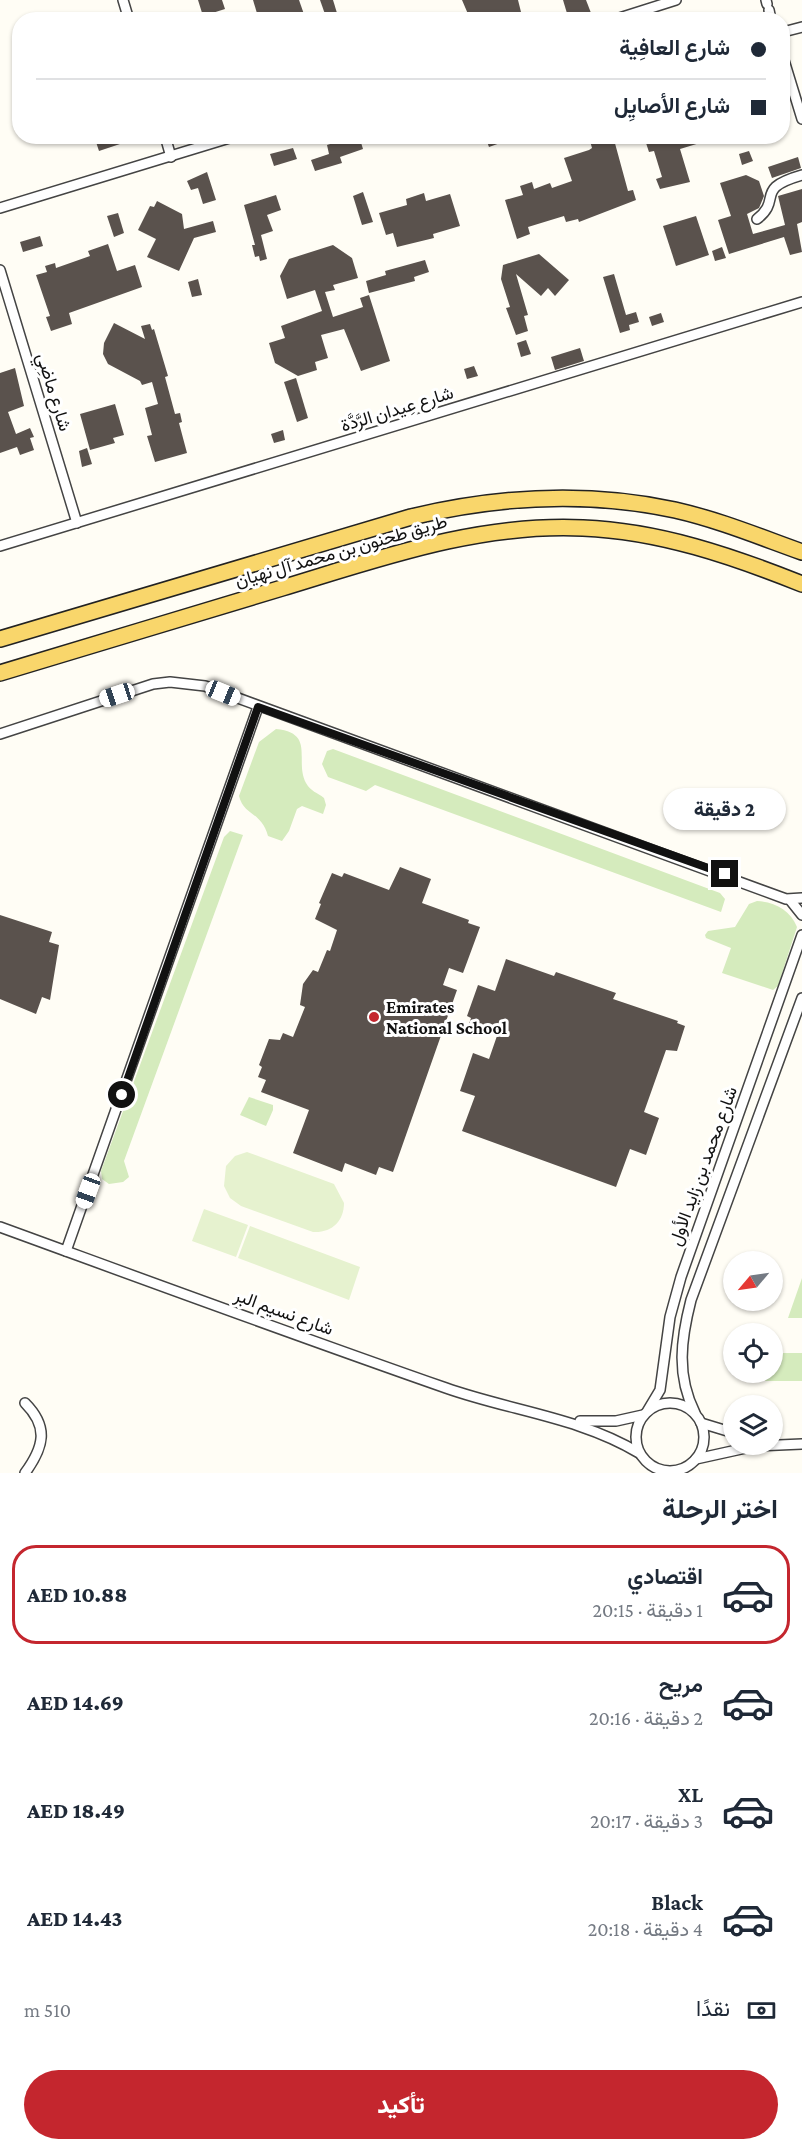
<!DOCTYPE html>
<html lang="ar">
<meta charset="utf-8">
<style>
:root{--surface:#fff;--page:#f2f2f3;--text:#1f2937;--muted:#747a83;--line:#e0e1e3;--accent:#c4262e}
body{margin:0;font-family:"Crimson Pro",Vazirmatn,serif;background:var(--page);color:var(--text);direction:rtl;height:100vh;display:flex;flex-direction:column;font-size:22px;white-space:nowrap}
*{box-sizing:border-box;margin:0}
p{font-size:20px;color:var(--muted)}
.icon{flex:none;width:33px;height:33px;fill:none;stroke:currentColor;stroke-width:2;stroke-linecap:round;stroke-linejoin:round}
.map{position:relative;height:1473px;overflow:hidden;direction:ltr}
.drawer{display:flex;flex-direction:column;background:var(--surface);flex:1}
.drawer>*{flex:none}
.guide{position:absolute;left:12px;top:12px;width:778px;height:132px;border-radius:24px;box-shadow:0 2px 4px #0004;direction:rtl;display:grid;align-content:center;height:132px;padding:0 24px;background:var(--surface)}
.needle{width:39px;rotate:241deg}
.fabs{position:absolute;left:723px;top:1251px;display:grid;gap:12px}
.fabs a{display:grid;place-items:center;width:60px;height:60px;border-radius:50%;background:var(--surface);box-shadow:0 2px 4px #0004;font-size:30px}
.end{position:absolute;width:27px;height:27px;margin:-14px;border:8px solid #111;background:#fff;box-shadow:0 0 0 3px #fff}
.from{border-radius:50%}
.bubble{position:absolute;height:42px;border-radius:21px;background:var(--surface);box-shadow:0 2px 4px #0004;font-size:20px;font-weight:800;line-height:42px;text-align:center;direction:rtl}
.car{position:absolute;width:18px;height:36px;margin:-18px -9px;border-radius:8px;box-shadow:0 0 4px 2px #0007;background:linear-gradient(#fff 24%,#345 0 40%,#fff 0 76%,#345 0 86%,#fff 0)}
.guide b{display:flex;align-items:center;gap:21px;height:57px;font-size:22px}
.guide b+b{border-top:2px solid var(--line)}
.guide i{width:15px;height:15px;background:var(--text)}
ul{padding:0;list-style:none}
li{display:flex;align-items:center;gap:18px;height:99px;margin:0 12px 9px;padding:0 12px;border:3px solid transparent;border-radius:24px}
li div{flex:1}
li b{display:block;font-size:22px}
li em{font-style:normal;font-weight:800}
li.selected{border-color:var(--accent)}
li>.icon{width:54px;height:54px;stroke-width:1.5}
h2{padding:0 24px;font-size:27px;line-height:72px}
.pay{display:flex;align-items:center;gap:15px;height:66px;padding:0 24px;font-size:22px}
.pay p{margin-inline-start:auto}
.cta{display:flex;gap:12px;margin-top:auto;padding:12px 24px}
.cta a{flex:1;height:69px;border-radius:36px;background:var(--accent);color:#fff;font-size:24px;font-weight:800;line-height:69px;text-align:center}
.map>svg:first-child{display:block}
</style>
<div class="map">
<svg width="802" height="1473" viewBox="0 0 802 1473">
<rect width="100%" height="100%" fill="#fffdf5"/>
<!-- green -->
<g fill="#d5ebbd">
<path d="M276 729C316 733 294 761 306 783 311 792 317 792 324 798L326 805 323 814 302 806 297 809 289 831 282 841 268 836C261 811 244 816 239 796L259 742Z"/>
<path d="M333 749 720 893 725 899 721 912 375 785 366 791 328 777 322 764 327 751Z"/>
<path d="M230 831 243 835 124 1161 129 1177 123 1182 109 1184 102 1179 101 1171 224 837Z"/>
<path d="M757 901C775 902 790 910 797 927L778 986 773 990 722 973 731 948 706 938 705 935 708 931 735 927 749 904Z"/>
<path d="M249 1097 273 1105V1110L266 1126 240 1115Z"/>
<path d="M802 1278V1318H788Z"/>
<path d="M773 1353H802V1381H765L767 1373 772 1372Z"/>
</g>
<!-- pitch -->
<g fill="#e6f2cf">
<path d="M247 1152 334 1184 344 1203C344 1221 332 1233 313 1232L241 1206 230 1198 224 1186 226 1166 235 1156Z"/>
<path d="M204 1209 248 1225 236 1257 192 1241Z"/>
<path d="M250 1226 360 1267 349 1300 238 1258Z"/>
</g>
<!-- building -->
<g fill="#5a524d">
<path d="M198 0H222L225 9 203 16Z"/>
<path d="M253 0H299L306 20H259Z"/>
<path d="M320 0H333L337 13 326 17Z"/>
<path d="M462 0H518L523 20H513L512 15 496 20 491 15 474 17 468 14Z"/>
<path d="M563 0H586L591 13 569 20Z"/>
<path d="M94 136H137L138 138 99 151Z"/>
<path d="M355 136H359L363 149 340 157 342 163 315 171 311 160 329 154 327 145Z"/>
<path d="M485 136H514V138L489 147Z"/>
<path d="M603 136H613L628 191 633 190 636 200 579 222 578 219 566 222 564 216 528 227 530 234 517 239 505 200 523 195 520 186 532 182 534 189 550 183 552 188 572 181 564 158 589 150 592 148 590 141Z"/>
<path d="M651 136H713V139L680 149 690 182 660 189 656 179 662 177 654 151 649 152 646 143 653 141Z"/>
<path d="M293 148 297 159 274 166 270 154Z"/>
<path d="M749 151 753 161 742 165 739 154Z"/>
<path d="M798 157 801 168 772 178 768 167Z"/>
<path d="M207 172 216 200 203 204 198 188 191 190 187 181Z"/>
<path d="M746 175 759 181 764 196 759 208 747 214 753 234 785 225 778 196 802 189V222L797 224 802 252 790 255 784 237 729 254 718 220 731 216 720 183Z"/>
<path d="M363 192 373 222 362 225 353 196Z"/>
<path d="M424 193 426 201 450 194 460 226 433 234 434 238 397 247 393 233 386 235 379 213 407 205 406 199Z"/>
<path d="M276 195 281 210 267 215 273 231 261 235 267 259 260 261 259 256 255 257 252 245H255L244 205Z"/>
<path d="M157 201 182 214 184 229 213 221 216 232 194 238 179 271 147 257 156 239 138 230 150 206 154 207Z"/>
<path d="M118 213 124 233 114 237 107 216Z"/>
<path d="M696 216 709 255 676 266 663 226Z"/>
<path d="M40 236 43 246 23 252 20 242Z"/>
<path d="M108 244 117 271 135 265 142 287 69 313 72 324 51 331 46 317 50 316 36 275 47 272 45 266 55 263 56 268 90 256 88 251Z"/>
<path d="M333 245 352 258 358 278 333 285 335 290 325 292 333 317 363 307 360 298 369 295 390 361 361 371 344 329 321 335 328 358 315 362 317 370 298 376 275 363 269 343 285 338 281 326 322 311 315 290 287 299 280 276 289 259Z"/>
<path d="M722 247 726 258 715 261 712 251Z"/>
<path d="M539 254 569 280 555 296 548 288 541 296 516 274 528 315 524 316 528 331 516 335 506 308 510 307 501 279 503 265Z"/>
<path d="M425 260 429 272 414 277 415 281 369 293 366 281 386 275 385 271Z"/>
<path d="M614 274 626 315 636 312 639 322 629 325 630 330 620 333 603 277Z"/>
<path d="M198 279 202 295 192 297 188 282Z"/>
<path d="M661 313 664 322 652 326 649 317Z"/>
<path d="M114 323 145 339 141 326 150 324 152 330 154 329 168 376 165 377 175 414 180 413 182 422 179 423 187 453 155 462 147 436 152 435 145 408 158 404 152 382 142 385 140 381 108 364 103 354 104 343Z"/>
<path d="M526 340 531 354 521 357 517 343Z"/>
<path d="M580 348 584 361 555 370 551 357Z"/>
<path d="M474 366 478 376 467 379 464 369Z"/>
<path d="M15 368 24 406 8 412 16 434 30 428 34 437 30 438 34 450 20 455 17 447 0 453V373Z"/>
<path d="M296 378 308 418 297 422 284 382Z"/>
<path d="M115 404 124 435 113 438 115 443 90 450 80 414Z"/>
<path d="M283 430 285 440 274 443 271 434Z"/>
<path d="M87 448 92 464 82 467 79 451Z"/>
<path d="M400 867 431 879 422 903 469 920 468 923 480 927 463 973 449 968 443 985 457 990 393 1172 379 1167 376 1175 345 1163 342 1172 293 1153 309 1110 261 1092 266 1080 258 1077 262 1067 259 1065 269 1039 280 1040 283 1033 293 1037 305 1007 300 1005 303 984 313 970 318 972 327 950 330 951 337 930 315 919 321 904 319 903 332 873 342 877 344 873 389 890Z"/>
<path d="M0 915 52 932 49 942 59 945 50 1000 42 997 36 1014 0 999Z"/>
<path d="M506 959 554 976 556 972 616 993 613 999 678 1021 677 1023 685 1026 677 1051 666 1050 644 1112 659 1118 646 1155 630 1149 616 1187 462 1131 475 1096 460 1091 473 1053 489 1059 498 1033 469 1024 471 1018 467 1016 478 985 495 991Z"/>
</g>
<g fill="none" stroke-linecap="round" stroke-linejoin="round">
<!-- minor casing -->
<g stroke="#444" stroke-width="12">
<g id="minor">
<path d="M123 0 129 20"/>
<path d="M766 0 767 4"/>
<path d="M769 10 771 20"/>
<path d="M613 20 676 0"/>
<path d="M783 32 802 27"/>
<path d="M783 57 802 119"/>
<path d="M165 136 171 157"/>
<path d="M0 208 236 136"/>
<path d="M757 219C783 199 753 189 802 175"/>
<path d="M0 270 77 523"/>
<path d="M0 546 802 302"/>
<path d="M0 734 153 684 170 682 205 686 786 899 802 898"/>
<path d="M790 900 802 915"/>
<path d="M0 1227C148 1281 297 1336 446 1388 511 1411 579 1417 639 1453"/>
<path d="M66 1251 258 707"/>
<path d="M25 1403C49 1427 44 1447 25 1473"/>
<circle cx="670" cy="1437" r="34"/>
<path d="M648 1410 660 1390 670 1317 681 1277 802 935"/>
<path d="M695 1413C676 1375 681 1339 691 1300L802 998"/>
<path d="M580 1421H616L643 1415"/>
<path d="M701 1423 734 1433"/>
<path d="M696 1459 755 1446 802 1444"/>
</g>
</g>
<!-- primary casing -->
<g stroke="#222" stroke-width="18">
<g id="primary">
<path d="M0 639 411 517C499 496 587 491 675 510 719 520 760 537 802 552"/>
<path d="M0 673C94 645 188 616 282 588 381 558 478 523 583 528 659 531 732 556 802 584"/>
</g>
</g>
<!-- minor -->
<use href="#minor" stroke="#fff" stroke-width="9"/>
<!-- primary -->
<use href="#primary" stroke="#f9d66b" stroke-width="15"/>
</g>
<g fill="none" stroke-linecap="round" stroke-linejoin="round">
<!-- route -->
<path stroke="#111" stroke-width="8" d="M122 1095 258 707 725 874"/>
</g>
<!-- markers -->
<circle fill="#c4262e" stroke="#fff" stroke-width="2" cx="374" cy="1017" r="6"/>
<g text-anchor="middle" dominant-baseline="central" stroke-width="6" stroke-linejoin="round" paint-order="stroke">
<!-- street labels -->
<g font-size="18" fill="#111" stroke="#fff">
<text transform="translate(54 392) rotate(73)">شارع ماضِي</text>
<text transform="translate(397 409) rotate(-17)">شارع عِيدان الرَّدَّة</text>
<text transform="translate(341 551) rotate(-16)">طريق طحنون بن محمد آل نهيان</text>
<text transform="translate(703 1166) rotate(-70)">شارع محمد بن زايد الأول</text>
<text transform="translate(284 1312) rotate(20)">شارع نسيم البر</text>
</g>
<!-- poi labels -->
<g font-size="18" font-weight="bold" fill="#111" stroke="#fff" text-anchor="start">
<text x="386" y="1007">Emirates<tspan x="386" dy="21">National School</tspan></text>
</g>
</g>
</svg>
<div class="fabs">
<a><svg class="needle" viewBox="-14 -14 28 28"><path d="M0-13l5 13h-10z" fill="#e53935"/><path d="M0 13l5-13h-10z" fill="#747a83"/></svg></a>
<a><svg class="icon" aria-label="locate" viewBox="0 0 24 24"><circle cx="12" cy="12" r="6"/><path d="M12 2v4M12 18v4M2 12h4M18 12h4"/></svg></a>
<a><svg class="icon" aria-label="layers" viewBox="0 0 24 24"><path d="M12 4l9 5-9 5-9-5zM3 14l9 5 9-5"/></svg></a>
</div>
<i class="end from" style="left:122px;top:1095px"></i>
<i class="end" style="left:725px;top:874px"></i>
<div class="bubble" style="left:663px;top:788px;width:123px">2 دقيقة</div>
<i class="car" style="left:223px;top:693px;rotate:112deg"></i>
<i class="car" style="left:117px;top:695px;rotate:252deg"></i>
<i class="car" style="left:88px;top:1191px;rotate:200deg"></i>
<div class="guide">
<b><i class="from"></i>شارع العافِية</b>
<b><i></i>شارع الأصايِل</b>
</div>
</div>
<section class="drawer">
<h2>اختر الرحلة</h2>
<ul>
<li class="selected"><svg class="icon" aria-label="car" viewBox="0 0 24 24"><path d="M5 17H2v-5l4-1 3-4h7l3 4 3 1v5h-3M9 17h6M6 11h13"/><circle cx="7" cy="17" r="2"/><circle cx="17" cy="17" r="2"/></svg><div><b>اقتصادي</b><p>1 دقيقة · 20:15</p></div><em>AED 10.88</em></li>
<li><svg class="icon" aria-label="car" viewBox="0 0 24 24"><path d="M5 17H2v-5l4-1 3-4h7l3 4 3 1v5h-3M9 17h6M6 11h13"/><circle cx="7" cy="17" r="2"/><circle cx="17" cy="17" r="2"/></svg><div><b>مريح</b><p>2 دقيقة · 20:16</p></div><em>AED 14.69</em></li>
<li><svg class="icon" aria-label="car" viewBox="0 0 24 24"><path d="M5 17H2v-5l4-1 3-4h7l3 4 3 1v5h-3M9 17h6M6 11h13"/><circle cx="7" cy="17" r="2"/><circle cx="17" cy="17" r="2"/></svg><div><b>XL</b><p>3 دقيقة · 20:17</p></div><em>AED 18.49</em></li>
<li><svg class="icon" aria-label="car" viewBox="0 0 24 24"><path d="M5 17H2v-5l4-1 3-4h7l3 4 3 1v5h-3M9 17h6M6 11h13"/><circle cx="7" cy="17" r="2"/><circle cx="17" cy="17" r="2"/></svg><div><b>Black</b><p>4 دقيقة · 20:18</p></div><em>AED 14.43</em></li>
</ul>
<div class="pay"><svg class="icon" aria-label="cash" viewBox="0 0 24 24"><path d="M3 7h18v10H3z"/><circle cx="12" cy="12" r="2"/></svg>نقدًا<p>510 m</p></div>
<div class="cta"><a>تأكيد</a></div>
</section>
